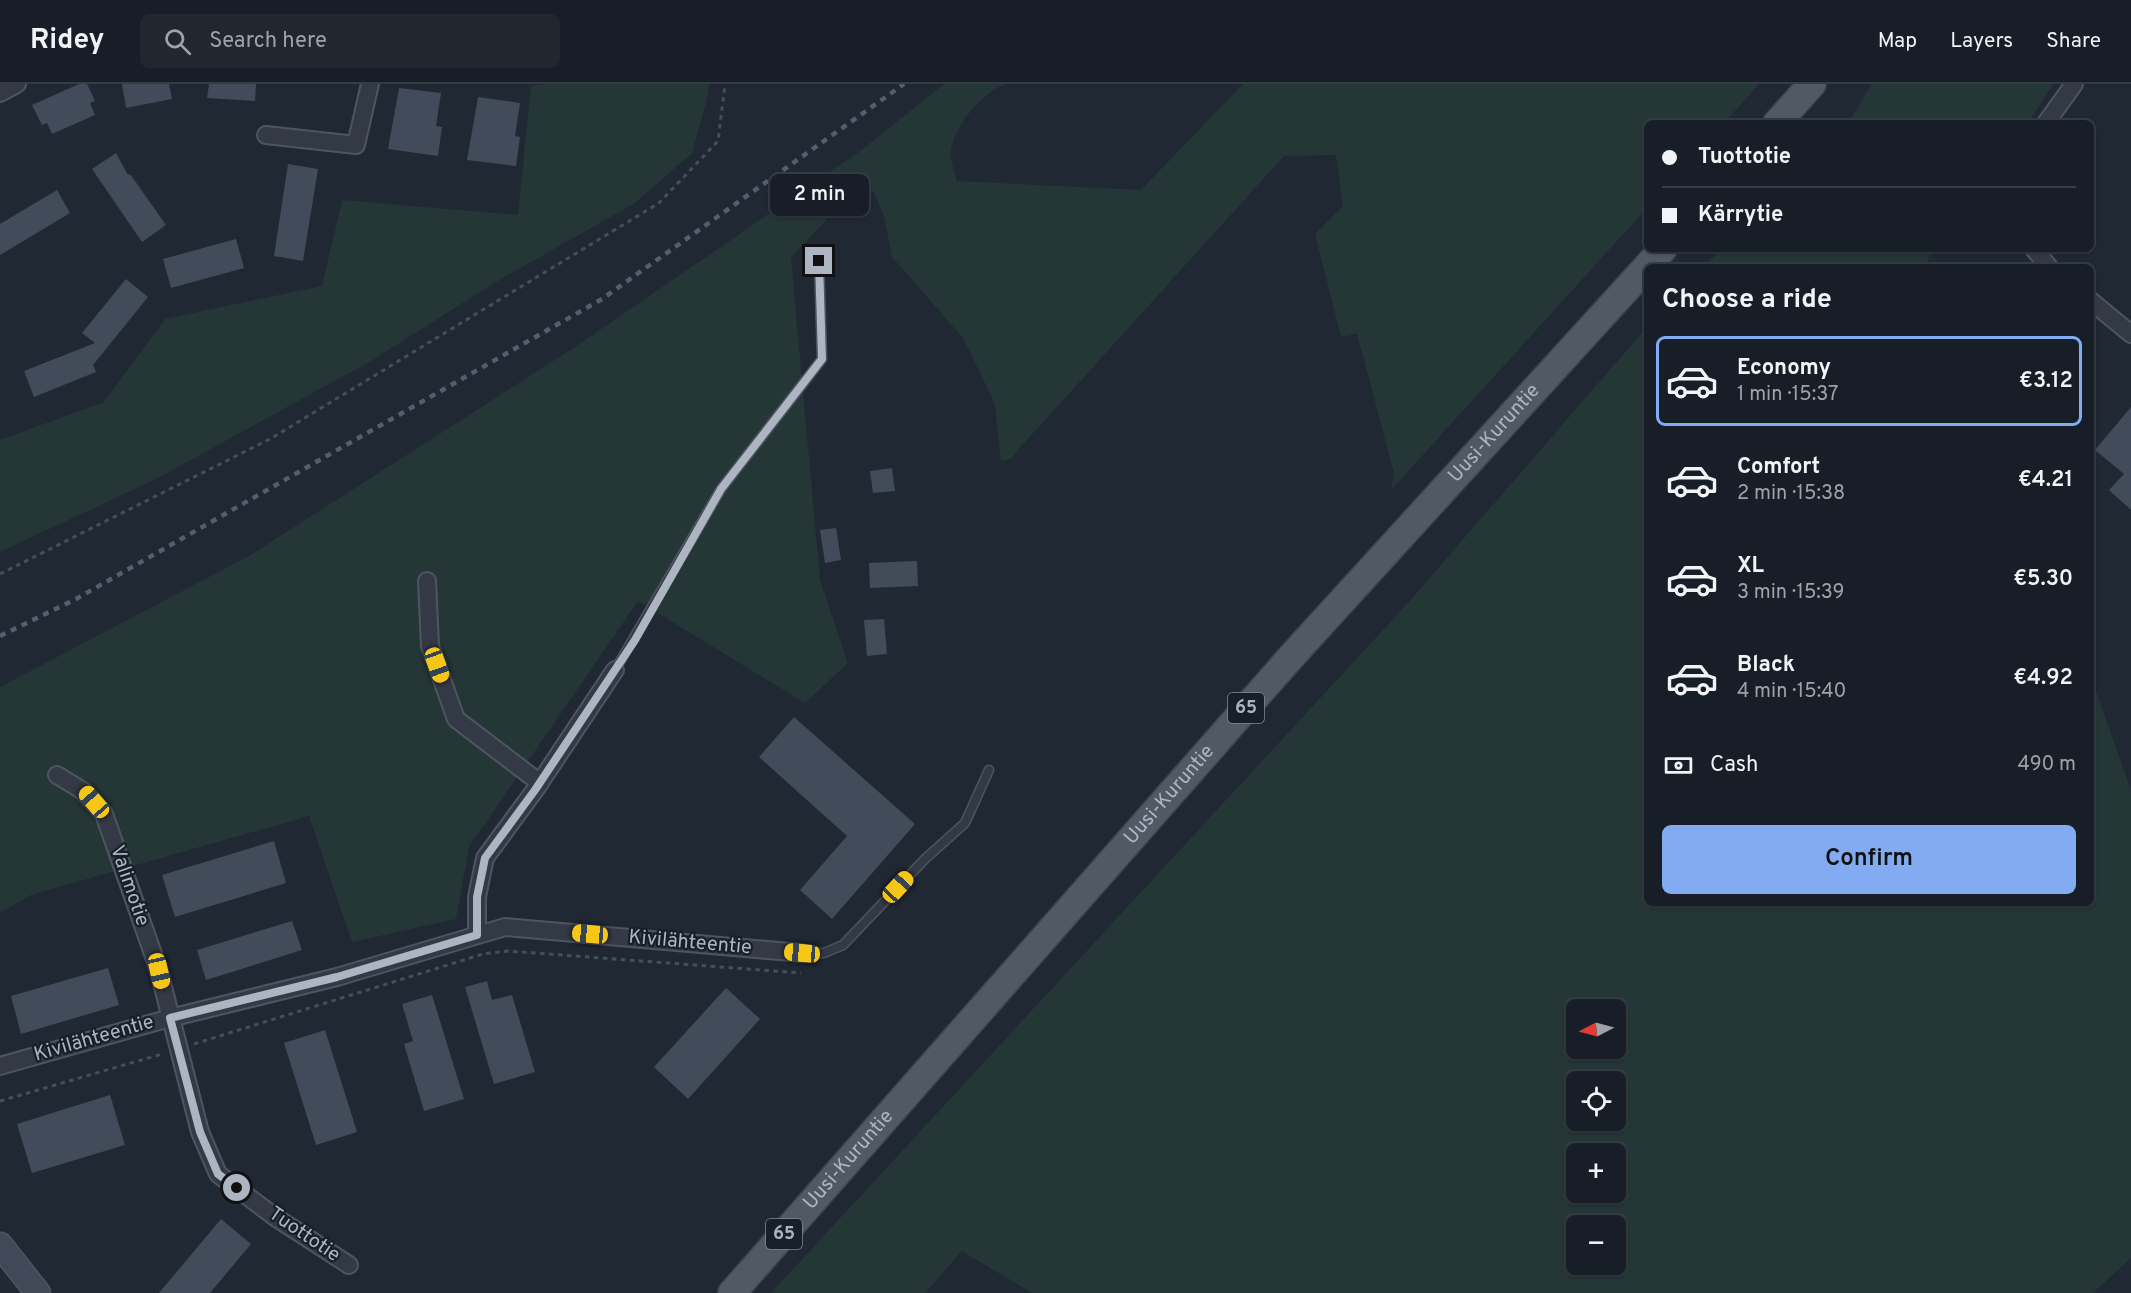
<!DOCTYPE html>
<meta charset="utf-8">
<style>
:root{--surface:#181e27;--page:#21272f;--text:#f1f3f6;--muted:#9fa2a7;--line:#363c44;--accent:#82abf2}
body{margin:0;font-family:Overpass,sans-serif;background:var(--page);color:var(--text);height:100vh;display:flex;flex-direction:column;font-size:22px;white-space:nowrap}
*{box-sizing:border-box;margin:0}
p{font-size:20px;color:var(--muted)}
.icon{flex:none;width:33px;height:33px;fill:none;stroke:currentColor;stroke-width:2;stroke-linecap:round;stroke-linejoin:round}
.map{position:relative;flex:1;overflow:hidden}
.details{position:absolute;left:1644px;top:180px;width:450px;height:642px;display:flex;flex-direction:column;background:var(--surface);border-radius:9px;box-shadow:0 2px 4px #0004,0 0 0 2px var(--line)}
.details>*{flex:none}
.hud{position:absolute;left:1644px;top:36px;width:450px;height:132px;border-radius:9px;box-shadow:0 2px 4px #0004,0 0 0 2px var(--line);display:grid;align-content:center;height:132px;padding:0 18px;background:var(--surface)}
.needle{width:39px;rotate:264deg}
.controls{position:absolute;left:1566px;top:915px;display:grid;gap:12px}
.controls a{display:grid;place-items:center;width:60px;height:60px;border-radius:9px;background:var(--surface);box-shadow:0 2px 4px #0004,0 0 0 2px var(--line);font-size:30px}
.end{position:absolute;width:27px;height:27px;margin:-14px;border:8px solid #adb5c2;background:#111;box-shadow:0 0 0 3px #111}
.from{border-radius:50%}
.bubble{position:absolute;height:42px;border-radius:9px;background:var(--surface);box-shadow:0 2px 4px #0004,0 0 0 2px var(--line);font-size:20px;font-weight:600;line-height:42px;text-align:center}
.car{position:absolute;width:18px;height:36px;margin:-18px -9px;border-radius:8px;box-shadow:0 0 4px 2px #0007;background:linear-gradient(#f5c518 24%,#345 0 40%,#f5c518 0 76%,#345 0 86%,#f5c518 0)}
.hud b{display:flex;align-items:center;gap:21px;height:57px;font-size:22px}
.hud b+b{border-top:2px solid var(--line)}
.hud i{width:15px;height:15px;background:var(--text)}
ul{padding:0;list-style:none}
li{display:flex;align-items:center;gap:18px;height:90px;margin:0 12px 9px;padding:0 6px;border:3px solid transparent;border-radius:9px}
li div{flex:1}
li b{display:block;font-size:22px}
li em{font-style:normal;font-weight:600}
li.current{border-color:var(--accent)}
li>.icon{width:54px;height:54px;stroke-width:1.5}
h2{padding:0 18px;font-size:27px;line-height:72px}
.pay{display:flex;align-items:center;gap:15px;height:66px;padding:0 18px;font-size:22px}
.pay p{margin-inline-start:auto}
.cta{display:flex;gap:12px;margin-top:auto;padding:12px 18px}
.cta a{flex:1;height:69px;border-radius:9px;background:var(--accent);color:#111;font-size:24px;font-weight:600;line-height:69px;text-align:center}
header{display:flex;align-items:center;gap:36px;box-sizing:border-box;height:84px;padding:0 30px;background:var(--surface);border-bottom:2px solid var(--line)}
header strong{font-size:28px}
nav{display:flex;gap:33px;margin-inline-start:auto;font-size:21px}
.search{width:420px;height:54px;background:var(--page);display:flex;align-items:center;gap:15px;box-sizing:border-box;padding:0 21px;border-radius:9px;color:var(--muted);font-size:22px}
.map>svg:first-child{display:block}
</style>
<header>
<strong>Ridey</strong>
<div class="search"><svg class="icon" aria-label="search" viewBox="0 0 24 24"><circle cx="10" cy="10" r="6"/><path d="M15 15l6 6"/></svg>Search here</div>
<nav><a>Map</a><a>Layers</a><a>Share</a></nav>
</header>
<div class="map">
<svg width="2131" height="1209" viewBox="0 0 2131 1209">
<rect width="100%" height="100%" fill="#202834"/>
<!-- green -->
<g fill="#253637" fill-rule="evenodd">
<path d="M546 0H709L707 15 692 69 635 119 496 198 371 277 158 394 0 468V356L104 318 165 235 322 202 342 116 518 131 531 2Z"/>
<path d="M944 0H1005C981 10 957 39 951 64 949 73 955 88 957 97L1141 106 1243 0H1759L1724 39H1647V124L1391 406 1394 389 1357 250 1341 253 1315 150 1343 122 1336 71 1284 72 1010 375 1001 377 995 320 963 254 892 173 884 132 874 108 851 109 791 174 820 496 848 579 805 619 638 517 469 763 456 835 352 858 309 732 31 811 0 829V603L249 472 575 263 859 68Z"/>
<path d="M1872 0H2053L2028 39H1848Z"/>
<path d="M1721 165H1933L1924 183H1704Z"/>
<path d="M1647 243V819H2091V593L2131 706V1174L2093 1209H1032L962 1167 925 1209H771L1407 520ZM1576 926H1616V964H1576ZM1576 998H1616V1036H1576ZM1576 1070H1616V1108H1576ZM1576 1142H1616V1180H1576Z"/>
</g>
<!-- building -->
<g fill="#414b59">
<path d="M79 0H87L95 17 90 19 95 31 52 50 47 39 42 41 32 21Z"/>
<path d="M122 0H169L172 15 126 24Z"/>
<path d="M209 0H256L255 17 207 14Z"/>
<path d="M399 4 441 9 436 42 442 43 438 72 388 65Z"/>
<path d="M478 13 520 19 515 52 520 53 516 82 467 76Z"/>
<path d="M116 69 128 91 130 90 166 141 142 158 92 85Z"/>
<path d="M288 80 318 85 303 177 274 172Z"/>
<path d="M57 106 70 129 0 171V140Z"/>
<path d="M236 155 244 184 171 204 163 175Z"/>
<path d="M126 195 148 213 93 281 96 288 34 313 24 287 95 259 82 249Z"/>
<path d="M2131 323V426L2109 406 2124 390 2095 366Z"/>
<path d="M892 384 895 407 873 409 870 387Z"/>
<path d="M836 444 841 476 825 479 820 446Z"/>
<path d="M917 477 918 502 870 504 869 479Z"/>
<path d="M884 535 887 570 867 572 864 536Z"/>
<path d="M794 633 915 740 832 835 800 806 847 752 759 673Z"/>
<path d="M274 757 286 799 175 833 162 791Z"/>
<path d="M292 837 302 866 206 896 197 866Z"/>
<path d="M108 884 119 921 21 950 11 912Z"/>
<path d="M487 897 492 916 512 911 535 988 494 1000 465 903Z"/>
<path d="M726 904 760 935 688 1015 654 983Z"/>
<path d="M432 911 464 1015 424 1027 404 960 413 957 402 920Z"/>
<path d="M325 946 357 1048 316 1061 284 959Z"/>
<path d="M110 1011 125 1061 32 1089 17 1040Z"/>
<path d="M221 1135 251 1160 210 1209H159Z"/>
</g>
<g fill="none" stroke-linecap="round" stroke-linejoin="round">
<!-- service casing -->
<g stroke="#4e5560" stroke-width="11">
<g id="service">
<path d="M615 586 721 405 822 275 819 177"/>
<path d="M802 869H824L843 861 926 774 965 739 989 686"/>
</g>
</g>
<!-- minor casing -->
<g stroke="#4e5560" stroke-width="20">
<g id="minor">
<path d="M0 9 17 0"/>
<path d="M2046 39 2074 0"/>
<path d="M266 51 356 61 370 0"/>
<path d="M2034 165 2049 183"/>
<path d="M2091 217 2131 250"/>
<path d="M427 497 430 562 456 635 540 699"/>
<path d="M57 691 83 707 104 730 159 887 200 1048 218 1090 275 1133 349 1181"/>
<path d="M477 851V813L485 774 535 706 615 586"/>
<path d="M0 982 170 934 337 893 505 843 802 869"/>
</g>
</g>
<!-- secondary casing -->
<g stroke="#4e5560" stroke-width="27">
<path id="secondary" d="M0 1161 38 1209"/>
</g>
<!-- primary casing -->
<g stroke="#3d434e" stroke-width="30">
<g id="primary">
<path d="M1777 39 1812 0"/>
<path id="s1" d="M732 1209 1291 573 1663 165"/>
</g>
</g>
<!-- path -->
<g stroke="#415255" stroke-width="3" stroke-dasharray="4.5 4.5" stroke-linecap="butt">
<path d="M0 490 270 355 659 119 718 57 725 0"/>
<path d="M194 960 483 870 508 867 801 889"/>
<path d="M0 1017 162 970"/>
</g>
<!-- service -->
<use href="#service" stroke="#333a45" stroke-width="8"/>
<!-- minor -->
<use href="#minor" stroke="#333a45" stroke-width="16"/>
<!-- secondary -->
<use href="#secondary" stroke="#414958" stroke-width="24"/>
<!-- primary -->
<use href="#primary" stroke="#515965" stroke-width="27"/>
<!-- rail -->
<path stroke="#555e6c" stroke-width="4.5" stroke-dasharray="6 6" stroke-linecap="butt" d="M0 552 76 515 602 215 904 0"/>
</g>
<g fill="none" stroke-linecap="round" stroke-linejoin="round">
<!-- route -->
<path stroke="#adb5c2" stroke-width="8" d="M237 1104 218 1090 200 1048 170 934 337 893 477 851V813L485 774 535 706 635 556 721 405 822 275 819 177"/>
</g>
<g text-anchor="middle" dominant-baseline="central" stroke-width="4.5" stroke-linejoin="round" paint-order="stroke">
<!-- shield labels -->
<g fill="#191f29" stroke="#818894" stroke-width="1.5">
<rect x="1228" y="609" width="36" height="30" rx="4.5"/>
<rect x="766" y="1135" width="36" height="30" rx="4.5"/>
</g>
<g font-size="18" font-weight="bold" fill="#adb5c2">
<text x="1246" y="624">65</text>
<text x="784" y="1150">65</text>
</g>
<!-- street labels -->
<g font-size="20" fill="#adb5c2" stroke="#191f29">
<text stroke="none"><textPath href="#s1" startOffset="1149">Uusi-Kuruntie</textPath></text>
<text stroke="none"><textPath href="#s1" startOffset="663">Uusi-Kuruntie</textPath></text>
<text transform="translate(129 802) rotate(71)">Valimotie</text>
<text transform="translate(690 859) rotate(5)">Kivilähteentie</text>
<text transform="translate(94 955) rotate(-16)">Kivilähteentie</text>
<text stroke="none"><textPath href="#s1" startOffset="177">Uusi-Kuruntie</textPath></text>
<text transform="translate(304 1151) rotate(34)">Tuottotie</text>
</g>
</g>
</svg>
<div class="controls">
<a><svg class="needle" viewBox="-14 -14 28 28"><path d="M0-13l5 13h-10z" fill="#e53935"/><path d="M0 13l5-13h-10z" fill="#9fa2a7"/></svg></a>
<a><svg class="icon" aria-label="locate" viewBox="0 0 24 24"><circle cx="12" cy="12" r="6"/><path d="M12 2v4M12 18v4M2 12h4M18 12h4"/></svg></a>
<a>+</a>
<a>−</a>
</div>
<i class="end from" style="left:237px;top:1104px"></i>
<i class="end" style="left:819px;top:177px"></i>
<div class="bubble" style="left:770px;top:90px;width:99px">2 min</div>
<i class="car" style="left:437px;top:581px;rotate:160deg"></i>
<i class="car" style="left:94px;top:718px;rotate:319deg"></i>
<i class="car" style="left:898px;top:803px;rotate:43deg"></i>
<i class="car" style="left:590px;top:850px;rotate:275deg"></i>
<i class="car" style="left:802px;top:869px;rotate:275deg"></i>
<i class="car" style="left:159px;top:887px;rotate:167deg"></i>
<div class="hud">
<b><i class="from"></i>Tuottotie</b>
<b><i></i>Kärrytie</b>
</div>
<section class="details">
<h2>Choose a ride</h2>
<ul>
<li class="current"><svg class="icon" aria-label="car" viewBox="0 0 24 24"><path d="M5 17H2v-5l4-1 3-4h7l3 4 3 1v5h-3M9 17h6M6 11h13"/><circle cx="7" cy="17" r="2"/><circle cx="17" cy="17" r="2"/></svg><div><b>Economy</b><p>1 min · 15:37</p></div><em>€3.12</em></li>
<li><svg class="icon" aria-label="car" viewBox="0 0 24 24"><path d="M5 17H2v-5l4-1 3-4h7l3 4 3 1v5h-3M9 17h6M6 11h13"/><circle cx="7" cy="17" r="2"/><circle cx="17" cy="17" r="2"/></svg><div><b>Comfort</b><p>2 min · 15:38</p></div><em>€4.21</em></li>
<li><svg class="icon" aria-label="car" viewBox="0 0 24 24"><path d="M5 17H2v-5l4-1 3-4h7l3 4 3 1v5h-3M9 17h6M6 11h13"/><circle cx="7" cy="17" r="2"/><circle cx="17" cy="17" r="2"/></svg><div><b>XL</b><p>3 min · 15:39</p></div><em>€5.30</em></li>
<li><svg class="icon" aria-label="car" viewBox="0 0 24 24"><path d="M5 17H2v-5l4-1 3-4h7l3 4 3 1v5h-3M9 17h6M6 11h13"/><circle cx="7" cy="17" r="2"/><circle cx="17" cy="17" r="2"/></svg><div><b>Black</b><p>4 min · 15:40</p></div><em>€4.92</em></li>
</ul>
<div class="pay"><svg class="icon" aria-label="cash" viewBox="0 0 24 24"><path d="M3 7h18v10H3z"/><circle cx="12" cy="12" r="2"/></svg>Cash<p>490 m</p></div>
<div class="cta"><a>Confirm</a></div>
</section>
</div>
